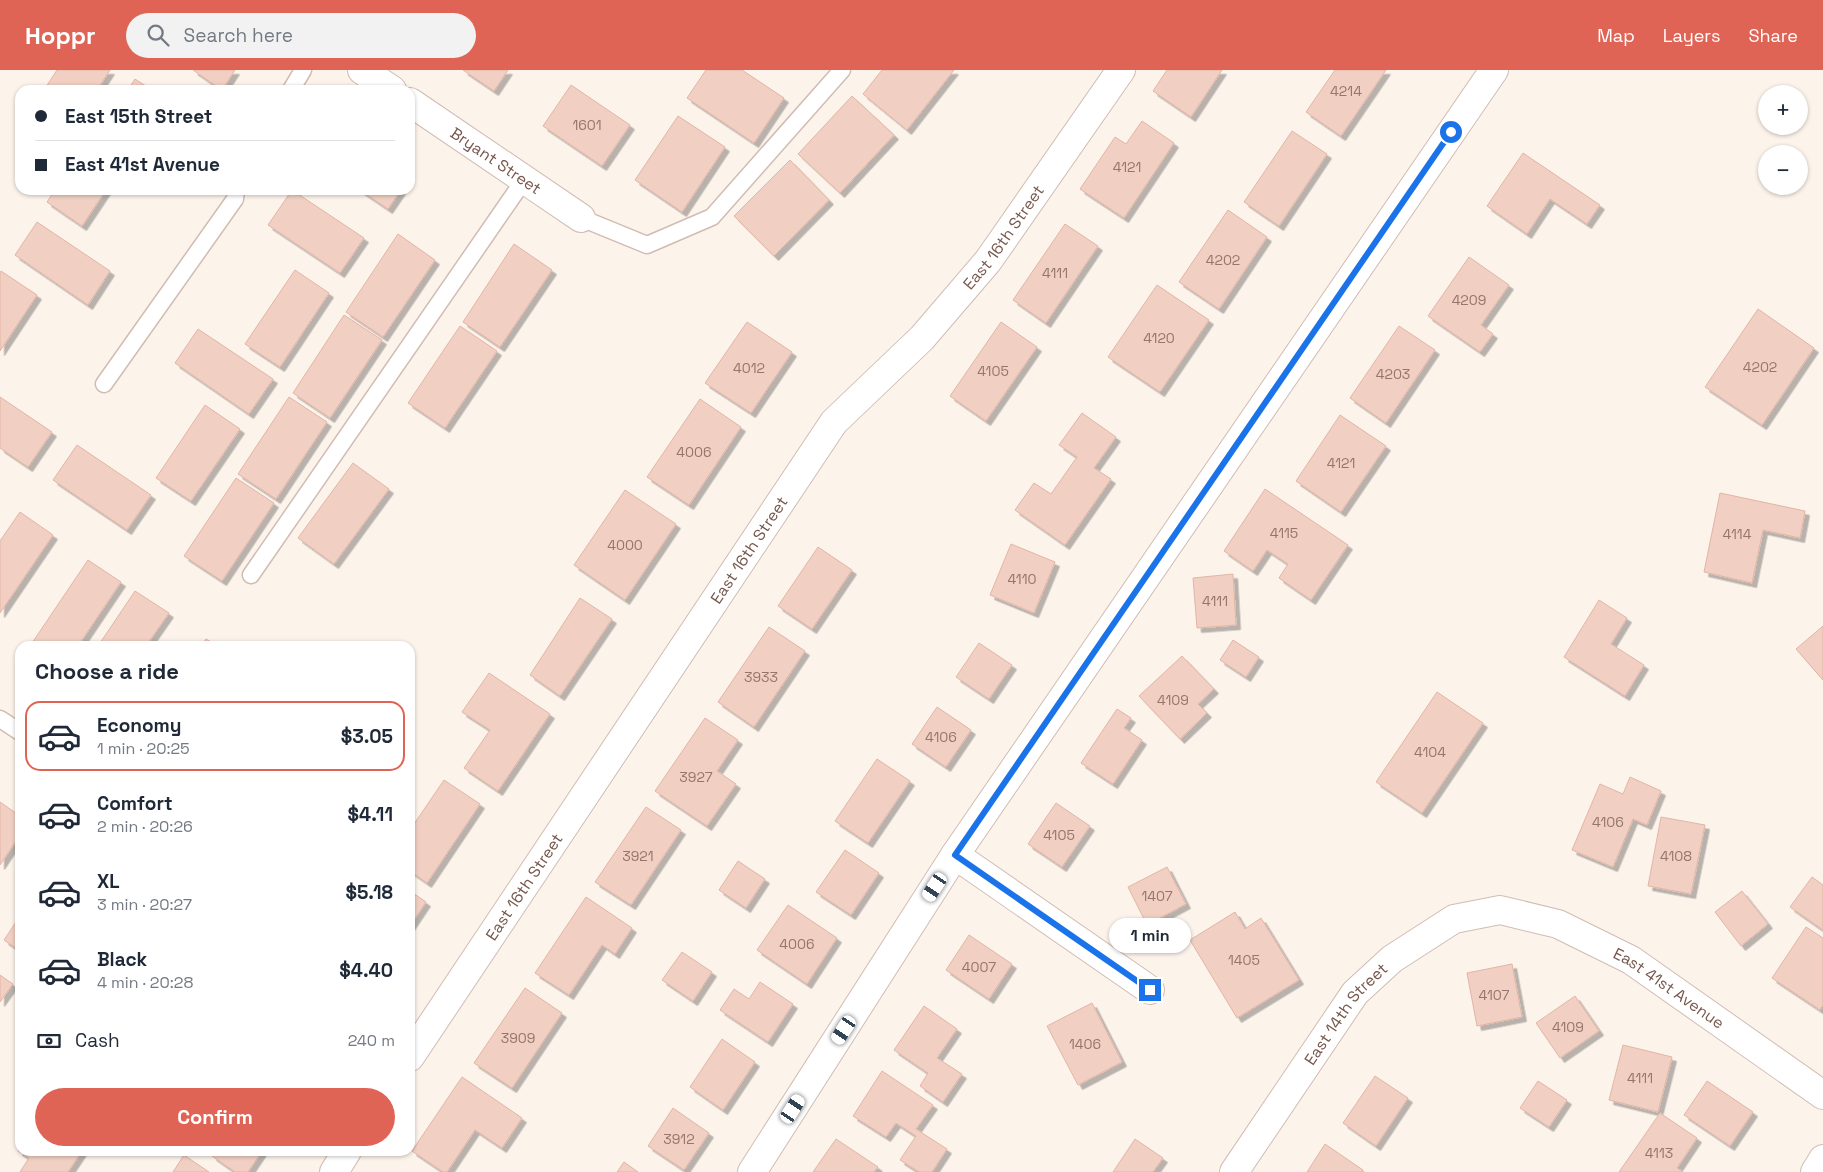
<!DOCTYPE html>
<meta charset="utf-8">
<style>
:root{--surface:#fff;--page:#f2f2f3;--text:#1f2937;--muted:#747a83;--line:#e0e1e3;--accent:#e06455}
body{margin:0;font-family:"Space Grotesk",sans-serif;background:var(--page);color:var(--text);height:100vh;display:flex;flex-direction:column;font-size:19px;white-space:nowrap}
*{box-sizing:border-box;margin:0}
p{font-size:16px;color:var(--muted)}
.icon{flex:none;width:28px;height:28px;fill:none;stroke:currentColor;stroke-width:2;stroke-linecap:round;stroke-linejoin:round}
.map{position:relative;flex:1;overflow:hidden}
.side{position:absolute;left:15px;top:571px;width:400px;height:515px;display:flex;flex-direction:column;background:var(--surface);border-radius:15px;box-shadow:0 1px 4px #0004}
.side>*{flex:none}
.top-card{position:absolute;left:15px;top:15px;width:400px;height:110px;border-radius:15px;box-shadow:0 1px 4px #0004;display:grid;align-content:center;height:110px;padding:0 20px;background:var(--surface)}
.buttons{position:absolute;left:1758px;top:15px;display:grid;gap:10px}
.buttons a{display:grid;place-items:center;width:50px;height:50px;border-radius:50%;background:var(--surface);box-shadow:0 1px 4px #0004;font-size:25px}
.end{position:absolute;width:22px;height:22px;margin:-11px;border:6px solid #1a73e8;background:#fff;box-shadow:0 0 0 2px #fff}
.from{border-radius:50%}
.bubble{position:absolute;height:35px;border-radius:18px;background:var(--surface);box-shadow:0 1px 4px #0004;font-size:16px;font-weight:700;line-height:35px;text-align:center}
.car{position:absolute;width:15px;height:30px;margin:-15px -8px;border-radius:6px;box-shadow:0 0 4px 1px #0007;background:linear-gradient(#fff 24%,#345 0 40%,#fff 0 76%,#345 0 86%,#fff 0)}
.top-card b{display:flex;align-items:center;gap:18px;height:48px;font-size:19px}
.top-card b+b{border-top:1px solid var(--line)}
.top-card i{width:12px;height:12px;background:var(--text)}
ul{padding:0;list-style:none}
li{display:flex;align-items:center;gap:15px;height:70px;margin:0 10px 8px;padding:0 10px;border:2px solid transparent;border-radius:15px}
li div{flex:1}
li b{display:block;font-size:19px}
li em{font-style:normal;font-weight:700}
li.on{border-color:var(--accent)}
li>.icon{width:45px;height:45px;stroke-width:1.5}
h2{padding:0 20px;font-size:22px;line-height:60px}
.pay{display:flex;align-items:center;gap:12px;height:55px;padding:0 20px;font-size:19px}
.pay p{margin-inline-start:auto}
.button{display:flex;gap:10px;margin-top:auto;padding:10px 20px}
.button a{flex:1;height:58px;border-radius:30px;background:var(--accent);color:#fff;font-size:20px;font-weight:700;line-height:58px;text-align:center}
header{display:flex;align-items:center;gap:30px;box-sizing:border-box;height:70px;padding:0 25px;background:var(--accent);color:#fff}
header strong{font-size:24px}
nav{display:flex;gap:28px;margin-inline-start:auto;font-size:18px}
.search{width:350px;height:45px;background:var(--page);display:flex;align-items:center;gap:12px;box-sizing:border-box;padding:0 18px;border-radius:28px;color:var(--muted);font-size:19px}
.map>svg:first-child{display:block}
</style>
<header>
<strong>Hoppr</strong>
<div class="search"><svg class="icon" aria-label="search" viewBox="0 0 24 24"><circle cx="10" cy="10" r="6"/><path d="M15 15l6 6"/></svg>Search here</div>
<nav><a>Map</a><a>Layers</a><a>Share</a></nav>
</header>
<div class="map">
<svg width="1823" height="1102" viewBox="0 0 1823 1102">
<defs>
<filter id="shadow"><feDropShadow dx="4.5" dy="4.5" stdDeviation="0" flood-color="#0004"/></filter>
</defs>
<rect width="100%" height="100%" fill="#fcf3eb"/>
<!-- building -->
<g fill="#f1d0c3" stroke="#e3b4a4" filter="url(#shadow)">
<path d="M57 0H110L97 20H44Z"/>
<path d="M193 0H235L222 20Z"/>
<path d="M463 0H508L494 21Z"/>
<path d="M706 0H742L784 28 754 73 687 28Z"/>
<path d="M882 0H954L907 60 863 24Z"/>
<path d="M1167 0H1222L1191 47 1153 21Z"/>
<path d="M1335 0H1386L1341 66 1306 42Z"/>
<path d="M135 9 152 20H128Z"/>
<path d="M571 15 630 55 602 96 543 56Z"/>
<path d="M852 26 894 65 840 123 798 84Z"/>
<path d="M678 46 725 77 682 142 635 110Z"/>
<path d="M1142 51 1174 73 1124 148 1080 119 1115 67 1126 74Z"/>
<path d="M1292 61 1327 84 1279 156 1244 132Z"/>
<path d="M1523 83 1600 135 1587 154 1550 129 1527 164 1487 136Z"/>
<path d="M790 90 829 130 774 186 734 146Z"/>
<path d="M55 120H106L82 156 47 132Z"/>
<path d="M292 120 364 168 340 203 268 155Z"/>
<path d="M360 120H401L388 139Z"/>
<path d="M1228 140 1267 167 1219 239 1179 212Z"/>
<path d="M37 152 110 201 88 235 15 185Z"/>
<path d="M1065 154 1098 176 1046 253 1013 230Z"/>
<path d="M398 164 435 190 383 267 346 242Z"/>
<path d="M514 174 552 200 500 277 463 252Z"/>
<path d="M1469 187 1509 215 1481 255 1493 264 1480 282 1428 246Z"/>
<path d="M295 200 329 223 280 297 245 274Z"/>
<path d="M1 201 37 225 0 281V203Z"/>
<path d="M1157 215 1209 250 1160 322 1108 287Z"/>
<path d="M1758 239 1814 278 1762 355 1705 317Z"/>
<path d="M344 245 382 270 330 348 293 323Z"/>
<path d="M747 252 792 282 751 343 705 313Z"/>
<path d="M1001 252 1037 277 986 351 950 326Z"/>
<path d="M460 256 497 281 445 358 408 333Z"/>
<path d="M1399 256 1435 280 1386 353 1350 328Z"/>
<path d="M198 259 273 309 249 344 175 293Z"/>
<path d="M0 327 52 362 28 397 0 378Z"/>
<path d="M289 327 327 352 276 429 238 404Z"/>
<path d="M700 329 741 357 689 435 647 407Z"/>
<path d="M205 335 240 359 191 431 156 408Z"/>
<path d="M1082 343 1116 367 1094 398 1111 409 1065 475 1015 440 1034 413 1051 424 1077 387 1059 375Z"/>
<path d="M1340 345 1386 376 1341 442 1296 411Z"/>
<path d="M77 375 151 425 127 460 53 410Z"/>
<path d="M353 393 389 419 334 494 298 468Z"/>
<path d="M236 408 274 433 222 511 184 486Z"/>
<path d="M1265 419 1348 475 1311 530 1279 508 1288 494 1267 480 1253 501 1224 481Z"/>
<path d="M625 420 676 454 625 530 574 495Z"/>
<path d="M1720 423 1805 441 1800 468 1763 460 1752 513 1704 502Z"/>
<path d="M20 442 53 465 0 543V471Z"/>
<path d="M1011 474 1055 492 1034 543 990 525Z"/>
<path d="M818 477 852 500 812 559 778 536Z"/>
<path d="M88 490 121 512 78 576H30Z"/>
<path d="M1233 504 1236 555 1197 558 1193 508Z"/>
<path d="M135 521 169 543 146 576H98Z"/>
<path d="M580 528 612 549 560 626 530 605Z"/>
<path d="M1599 530 1627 548 1611 574 1644 595 1625 626 1564 587Z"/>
<path d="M1823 556V610L1796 579Z"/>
<path d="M769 557 805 581 754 657 718 632Z"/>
<path d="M206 569 218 576H201Z"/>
<path d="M1233 570 1259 587 1246 607 1220 590Z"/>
<path d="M979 573 1012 595 989 629 956 607Z"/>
<path d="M1182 586 1214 619 1198 634 1207 643 1180 669 1139 626Z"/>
<path d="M489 603 550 644 498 721 464 698 490 660 462 642Z"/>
<path d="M1437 622 1483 653 1422 743 1376 712Z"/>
<path d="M937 637 971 660 946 697 912 674Z"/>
<path d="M1117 639 1131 648 1124 658 1142 670 1113 714 1081 693Z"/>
<path d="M705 648 738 670 717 701 736 714 707 756 655 721Z"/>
<path d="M877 689 910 711 868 773 835 751Z"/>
<path d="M1630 707 1661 721 1647 755 1633 749 1613 797 1572 780 1600 714 1623 724Z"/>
<path d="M444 710 480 734 427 813 410 801V760Z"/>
<path d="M0 732 20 746V765L0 795Z"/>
<path d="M1056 733 1090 756 1062 797 1028 774Z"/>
<path d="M646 737 681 760 631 835 595 812Z"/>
<path d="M1661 747 1705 755 1691 824 1648 816Z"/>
<path d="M845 780 879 803 851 845 816 822Z"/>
<path d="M738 791 765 809 746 838 719 820Z"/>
<path d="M1167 797 1186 834 1147 855 1128 817Z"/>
<path d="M1812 807 1823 815V860L1790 837Z"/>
<path d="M410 821 426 832 410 856Z"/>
<path d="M1742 821 1768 854 1741 876 1715 842Z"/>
<path d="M586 827 632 858 615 884 602 875 569 925 535 903Z"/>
<path d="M788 835 837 868 807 914 757 880Z"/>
<path d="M1235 842 1245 859 1261 848 1299 910 1237 948 1190 870Z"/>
<path d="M20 846V881L4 870Z"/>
<path d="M1806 857 1823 868V935L1820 940 1772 908Z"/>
<path d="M969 865 1012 894 989 929 946 900Z"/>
<path d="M682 882 712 902 693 931 662 910Z"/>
<path d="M1512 894 1522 947 1477 956 1467 903Z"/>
<path d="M0 905 13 914 0 932Z"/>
<path d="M760 912 793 934 768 972 720 940 734 919 749 929Z"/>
<path d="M525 918 562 943 512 1018 474 993Z"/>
<path d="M1575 926 1599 961 1560 988 1536 953Z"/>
<path d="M1092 933 1122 992 1078 1015 1047 956Z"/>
<path d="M924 936 957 959 937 988 962 1004 943 1032 920 1016 928 1003 894 980Z"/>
<path d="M722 969 755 992 723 1040 690 1017Z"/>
<path d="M1623 975 1672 987 1658 1042 1609 1030Z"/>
<path d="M882 1001 933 1035 916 1059 947 1079 932 1102H919L900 1090 916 1066 896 1053 886 1067 853 1046Z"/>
<path d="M1375 1006 1408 1028 1376 1076 1343 1053Z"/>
<path d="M462 1007 522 1048 502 1078 475 1060 447 1102H443L412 1081Z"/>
<path d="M1538 1011 1567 1030 1549 1057 1520 1038Z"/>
<path d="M1707 1011 1753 1042 1730 1076 1684 1045Z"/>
<path d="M673 1038 709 1063 684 1100 648 1076Z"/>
<path d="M1660 1043 1697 1068 1677 1098 1683 1102H1619Z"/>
<path d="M836 1069 878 1097 874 1102H813Z"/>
<path d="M1135 1069 1163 1088 1153 1102H1113Z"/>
<path d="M1325 1074 1363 1100 1362 1102H1307Z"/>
<path d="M20 1078V1081H82L68 1102H20L29 1088 18 1081Z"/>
<path d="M215 1081H262L248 1102H235L212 1086Z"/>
<path d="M184 1085 209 1102H173Z"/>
<path d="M624 1092 638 1102H617Z"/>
</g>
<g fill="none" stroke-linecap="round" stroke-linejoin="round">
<!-- service casing -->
<g stroke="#d1bcb3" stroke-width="19">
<g id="service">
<path d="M291 20 303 0"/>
<path d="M581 148 647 175 712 147 842 0"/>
<path d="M104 314 235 129 236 120"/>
<path d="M251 505 524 110"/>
<path d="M0 649 20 662"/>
</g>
</g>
<!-- minor casing -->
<g stroke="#d1bcb3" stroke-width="30">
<g id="minor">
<path d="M362 0 392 20"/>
<path id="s1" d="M410 32 581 148"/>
<path d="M955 785 1150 920"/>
<path id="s2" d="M410 987 834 352 922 268 988 191 1121 0"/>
<path d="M334 1102 347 1081"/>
<path d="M752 1102 955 785 1494 0"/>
<path id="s3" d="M1234 1102 1355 923 1392 889 1454 849 1500 840 1558 854 1631 890 1823 1025"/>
<path d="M1815 1102 1823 1089"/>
</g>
</g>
<!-- service -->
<use href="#service" stroke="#fff" stroke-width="16"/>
<!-- minor -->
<use href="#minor" stroke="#fff" stroke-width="28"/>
</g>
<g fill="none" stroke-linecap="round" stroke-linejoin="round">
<!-- route -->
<path stroke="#1a73e8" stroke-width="6" d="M1150 920 955 785 1451 62"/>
</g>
<g text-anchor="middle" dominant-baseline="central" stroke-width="5" stroke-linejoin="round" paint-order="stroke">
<!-- number labels -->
<g font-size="14" fill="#96766b">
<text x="1346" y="21">4214</text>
<text x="587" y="55">1601</text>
<text x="1127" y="97">4121</text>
<text x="1223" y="190">4202</text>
<text x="1055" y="203">4111</text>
<text x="1469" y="230">4209</text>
<text x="1159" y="268">4120</text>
<text x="1760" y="297">4202</text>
<text x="749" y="298">4012</text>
<text x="993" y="301">4105</text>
<text x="1393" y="304">4203</text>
<text x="694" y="382">4006</text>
<text x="1341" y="393">4121</text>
<text x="1284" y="463">4115</text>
<text x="1737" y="464">4114</text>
<text x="625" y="475">4000</text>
<text x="1022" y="509">4110</text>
<text x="1215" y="531">4111</text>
<text x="761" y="607">3933</text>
<text x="1173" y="630">4109</text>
<text x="941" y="667">4106</text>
<text x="1430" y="682">4104</text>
<text x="696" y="707">3927</text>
<text x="1608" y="752">4106</text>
<text x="1059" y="765">4105</text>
<text x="638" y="786">3921</text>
<text x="1676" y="786">4108</text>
<text x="1157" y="826">1407</text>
<text x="797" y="874">4006</text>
<text x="1244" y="890">1405</text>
<text x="979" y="897">4007</text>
<text x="1494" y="925">4107</text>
<text x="1568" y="957">4109</text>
<text x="518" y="968">3909</text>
<text x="1085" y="974">1406</text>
<text x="1640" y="1008">4111</text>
<text x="679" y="1069">3912</text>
<text x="1659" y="1083">4113</text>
</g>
<!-- street labels -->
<g font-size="16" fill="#77584e" stroke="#fef8f1">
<text stroke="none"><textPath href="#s1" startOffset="104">Bryant Street</textPath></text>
<text stroke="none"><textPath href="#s2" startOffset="1015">East 16th Street</textPath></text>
<text stroke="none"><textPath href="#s2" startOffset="610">East 16th Street</textPath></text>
<text stroke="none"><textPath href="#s2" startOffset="205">East 16th Street</textPath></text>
<text stroke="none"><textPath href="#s3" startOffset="575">East 41st Avenue</textPath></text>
<text stroke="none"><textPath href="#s3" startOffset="194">East 14th Street</textPath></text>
</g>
</g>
</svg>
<div class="buttons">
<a>+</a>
<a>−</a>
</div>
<i class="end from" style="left:1451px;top:62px"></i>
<i class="end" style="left:1150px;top:920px"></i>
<div class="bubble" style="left:1109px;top:848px;width:82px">1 min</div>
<i class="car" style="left:935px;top:817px;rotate:213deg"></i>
<i class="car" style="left:844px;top:960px;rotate:213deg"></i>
<i class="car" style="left:793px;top:1039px;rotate:33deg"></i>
<div class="top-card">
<b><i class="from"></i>East 15th Street</b>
<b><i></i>East 41st Avenue</b>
</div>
<section class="side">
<h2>Choose a ride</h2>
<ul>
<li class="on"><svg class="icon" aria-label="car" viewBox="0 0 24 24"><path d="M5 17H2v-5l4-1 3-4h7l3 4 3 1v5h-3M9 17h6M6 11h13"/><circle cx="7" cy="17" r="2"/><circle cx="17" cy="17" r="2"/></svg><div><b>Economy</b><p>1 min · 20:25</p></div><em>$3.05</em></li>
<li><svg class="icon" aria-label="car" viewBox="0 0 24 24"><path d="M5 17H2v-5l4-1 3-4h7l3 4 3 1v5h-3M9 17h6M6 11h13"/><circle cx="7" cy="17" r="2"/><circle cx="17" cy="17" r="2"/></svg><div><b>Comfort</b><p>2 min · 20:26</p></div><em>$4.11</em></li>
<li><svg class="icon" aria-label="car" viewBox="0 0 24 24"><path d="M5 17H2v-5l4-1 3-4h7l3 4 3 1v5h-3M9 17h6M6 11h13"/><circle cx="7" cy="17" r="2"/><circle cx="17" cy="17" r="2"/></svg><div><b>XL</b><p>3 min · 20:27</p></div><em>$5.18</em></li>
<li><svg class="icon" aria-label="car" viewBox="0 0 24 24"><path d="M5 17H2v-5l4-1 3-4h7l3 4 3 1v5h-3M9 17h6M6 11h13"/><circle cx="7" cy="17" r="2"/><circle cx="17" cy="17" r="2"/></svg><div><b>Black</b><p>4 min · 20:28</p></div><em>$4.40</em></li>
</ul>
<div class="pay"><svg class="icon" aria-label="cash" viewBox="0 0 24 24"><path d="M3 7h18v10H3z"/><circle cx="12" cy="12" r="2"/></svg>Cash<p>240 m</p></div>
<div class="button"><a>Confirm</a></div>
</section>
</div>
